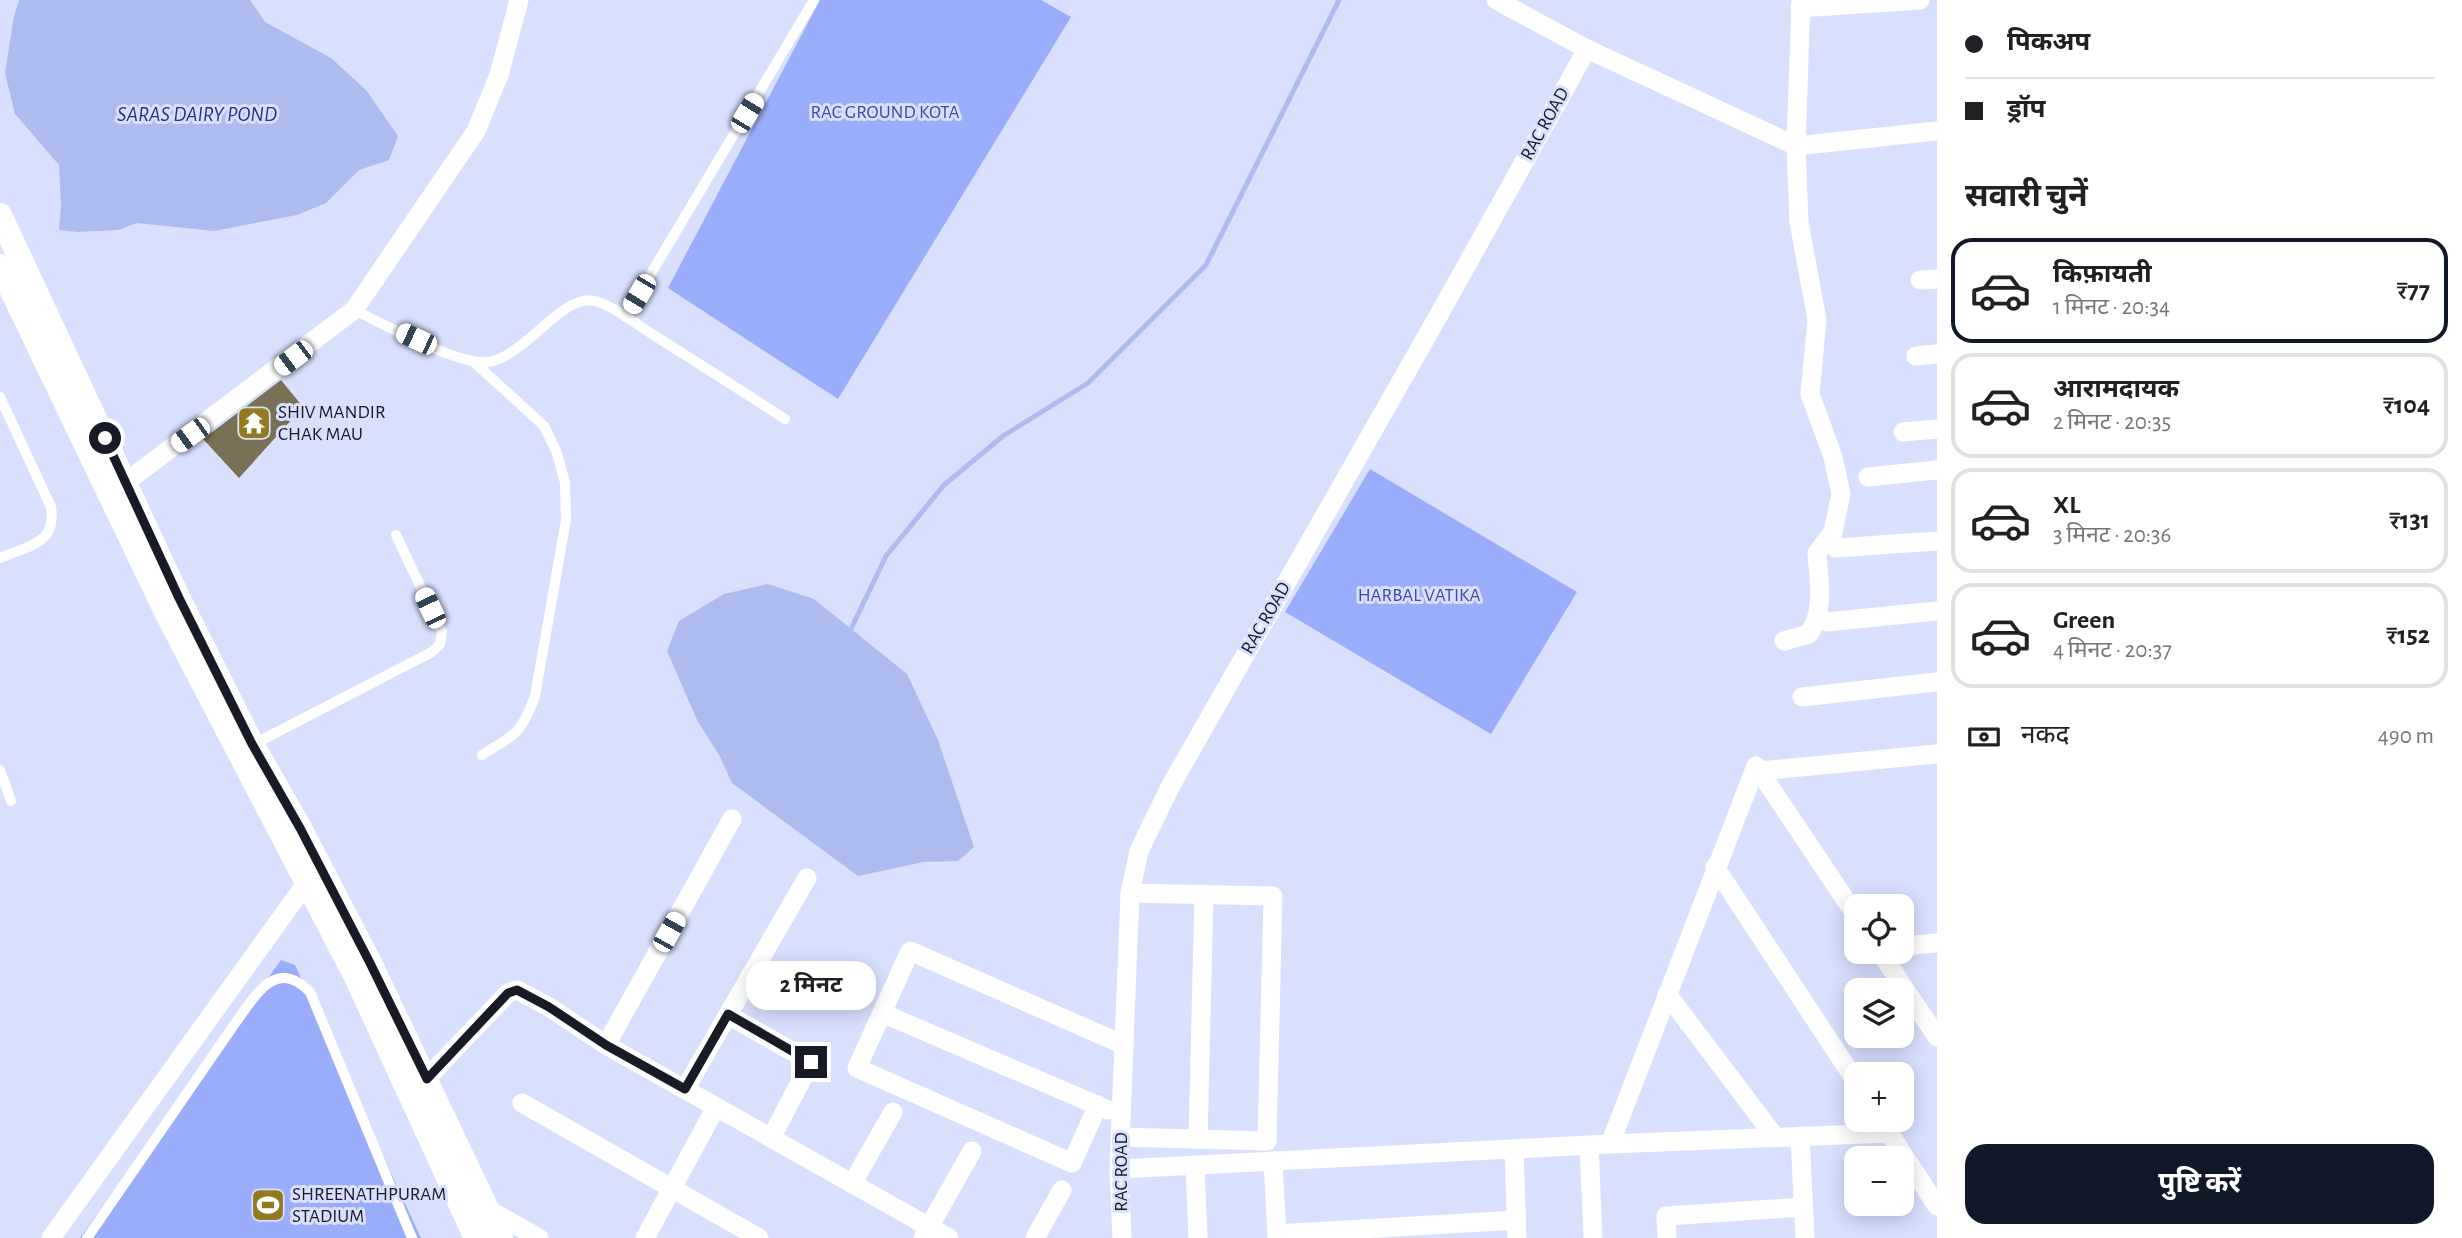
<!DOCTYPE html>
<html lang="hi">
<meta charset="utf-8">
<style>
:root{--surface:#fff;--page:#f6f6f6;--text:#202124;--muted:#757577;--line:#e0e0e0;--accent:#111827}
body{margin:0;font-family:"Alegreya Sans","Noto Sans Devanagari",sans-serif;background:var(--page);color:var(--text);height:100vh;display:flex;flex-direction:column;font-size:26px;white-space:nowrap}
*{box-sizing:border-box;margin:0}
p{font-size:23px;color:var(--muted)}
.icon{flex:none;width:38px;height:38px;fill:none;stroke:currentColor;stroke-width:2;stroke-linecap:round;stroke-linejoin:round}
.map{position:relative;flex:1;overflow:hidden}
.details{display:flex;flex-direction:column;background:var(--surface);width:525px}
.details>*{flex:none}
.hud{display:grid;align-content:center;height:154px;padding:0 28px;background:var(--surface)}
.controls{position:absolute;left:1844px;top:894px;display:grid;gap:14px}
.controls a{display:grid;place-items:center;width:70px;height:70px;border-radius:14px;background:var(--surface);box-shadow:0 4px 18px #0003;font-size:35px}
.end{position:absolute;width:32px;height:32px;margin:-16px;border:9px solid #181b26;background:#fff;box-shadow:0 0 0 4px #fff}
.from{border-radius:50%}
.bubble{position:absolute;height:49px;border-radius:21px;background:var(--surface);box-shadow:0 4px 18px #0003;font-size:23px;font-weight:700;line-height:49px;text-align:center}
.car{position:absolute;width:21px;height:42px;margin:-21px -10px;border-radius:9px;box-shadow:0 0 5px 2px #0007;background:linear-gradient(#fff 24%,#345 0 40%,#fff 0 76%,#345 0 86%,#fff 0)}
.hud b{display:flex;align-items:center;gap:24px;height:66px;font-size:26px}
.hud b+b{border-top:2px solid var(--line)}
.hud i{width:18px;height:18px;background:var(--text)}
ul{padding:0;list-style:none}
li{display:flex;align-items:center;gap:21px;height:105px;margin:0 14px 10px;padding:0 14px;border:4px solid var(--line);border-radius:21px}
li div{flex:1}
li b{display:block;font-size:26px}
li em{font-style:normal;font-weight:700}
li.active{border-color:var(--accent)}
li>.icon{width:63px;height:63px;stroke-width:1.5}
h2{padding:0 28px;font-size:32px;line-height:84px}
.pay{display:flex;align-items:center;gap:18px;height:77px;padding:0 28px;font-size:26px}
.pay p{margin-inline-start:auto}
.primary-button{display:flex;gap:14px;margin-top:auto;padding:14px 28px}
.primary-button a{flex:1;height:80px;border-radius:21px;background:var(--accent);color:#fff;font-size:28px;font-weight:700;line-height:80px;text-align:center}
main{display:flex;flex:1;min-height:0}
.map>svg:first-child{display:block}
</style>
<main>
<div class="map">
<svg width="1937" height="1238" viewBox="0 0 1937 1238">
<rect width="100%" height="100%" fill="#d8e0fe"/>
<!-- green -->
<g fill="#9aadfa">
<path d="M820 0H1041L1071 17 838 399 668 288Z"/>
<path d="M1370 469 1577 592 1491 734 1285 612Z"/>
<path d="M281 960 295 965 421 1238H80Z"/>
</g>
<!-- water -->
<g fill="#adbbef">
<path d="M19 0H250L265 22 331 58 366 90 398 136 389 160 359 170 326 203 297 215 214 231 137 223 118 230 78 232 59 230 61 204 59 165 15 114 5 73 14 16Z"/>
<path d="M768 584 814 599 907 674 938 740 974 847 958 861 923 862 858 876 732 783 719 755 697 720 667 651 679 621 724 594Z"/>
</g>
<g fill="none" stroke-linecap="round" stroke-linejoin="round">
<!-- stream -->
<path stroke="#adbbef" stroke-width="5" d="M851 629 886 556 944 485 1003 436 1088 383 1206 265 1339 0"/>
</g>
<!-- building -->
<path fill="#797055" d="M281 380 303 407 239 478 203 439Z"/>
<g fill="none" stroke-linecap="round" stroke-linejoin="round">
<!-- service -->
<g stroke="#fff" stroke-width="10">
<path d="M354 310C384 324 457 365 487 362 525 358 563 292 595 301 614 306 638 325 655 336 698 363 742 391 785 419"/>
<path d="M625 317 814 0"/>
<path d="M474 362 544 426 557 453 565 483 566 520 535 696C521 735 515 734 482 755"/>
<path d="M0 397 51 507C57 544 28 546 0 558"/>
<path d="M254 744 432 652 440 644 442 632 396 535"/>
<path d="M0 770 11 801"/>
<path d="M87 1238 236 1022C256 995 276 957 310 992L412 1238"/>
</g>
<!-- minor -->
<g stroke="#fff" stroke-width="19">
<path d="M1496 0 1587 49 1796 146 1937 131"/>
<path d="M1800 8 1920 0"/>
<path d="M1920 280 1937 279"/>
<path d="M1916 356 1937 354"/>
<path d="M1903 432 1937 429"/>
<path d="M1868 477 1937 470"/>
<path d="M126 482 354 310 476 131 499 75 519 0"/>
<path d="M1836 548 1937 541"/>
<path d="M1827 622 1937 611"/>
<path d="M1784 641 1809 634C1825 609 1819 582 1817 553L1833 532 1841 494 1833 457 1810 394 1817 320 1799 222 1796 146 1801 0"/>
<path d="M1802 697 1937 682"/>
<path d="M1756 766 1857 917"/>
<path d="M1760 771 1937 754"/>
<path d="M1715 867 1857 1083"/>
<path d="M1902 946 1937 943"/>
<path d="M1880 952 1937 1037"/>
<path d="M1667 994 1775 1137"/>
<path d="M882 1013 1108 1110"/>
<path d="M728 1015 811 1062 771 1138"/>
<path d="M606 1045 732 819"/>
<path d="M427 1078 508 993 517 990 549 1007 606 1045 949 1238"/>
<path d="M685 1089 807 878"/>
<path d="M522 1103 759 1238"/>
<path d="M1098 1105 1072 1163 857 1068 910 951 1124 1045"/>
<path d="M1882 1122 1937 1206"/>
<path d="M1800 1136 1805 1238"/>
<path d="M1120 1137 1267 1141 1273 896 1130 893"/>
<path d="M1198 1139 1204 894"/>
<path d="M1610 1144 1756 766"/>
<path d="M1589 1145 1593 1238"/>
<path d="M1514 1149 1517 1238"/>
<path d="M1273 1161 1277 1238"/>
<path d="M1195 1165 1198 1238"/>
<path d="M1119 1169 1610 1144 1889 1133"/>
<path d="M852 1184 893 1112"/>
<path d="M489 1210 539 1238"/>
<path d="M1277 1234 1517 1220"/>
<path d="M51 1238 307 882"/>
<path d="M645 1238 716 1107"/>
<path d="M923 1238 972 1151"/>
<path d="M1035 1238 1062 1190"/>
<path d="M1122 1238 1119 1169 1130 893 1139 851 1170 787 1436 320 1587 49"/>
<path d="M1667 1238 1666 1216 1803 1207"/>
</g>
<!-- tertiary -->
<g stroke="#fff" stroke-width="24">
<path d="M0 215 179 599 252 744 300 828 369 961 501 1238"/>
<path d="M0 266 168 616 355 975 476 1238"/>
</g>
</g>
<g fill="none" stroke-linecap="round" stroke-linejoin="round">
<!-- route -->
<path stroke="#181b26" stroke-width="9" d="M105 438 179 598 252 744 300 828 369 961 427 1079 508 993 517 990 549 1007 606 1045 685 1089 728 1014 811 1062"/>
</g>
<!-- icons -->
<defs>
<g id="temple-square" transform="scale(1.75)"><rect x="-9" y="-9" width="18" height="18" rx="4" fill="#937a21" stroke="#d8e0fe"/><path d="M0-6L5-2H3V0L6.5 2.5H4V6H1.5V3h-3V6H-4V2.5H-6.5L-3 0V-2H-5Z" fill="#fff"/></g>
<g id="stadium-square" transform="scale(1.75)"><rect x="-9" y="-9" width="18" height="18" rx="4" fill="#937a21" stroke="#d8e0fe"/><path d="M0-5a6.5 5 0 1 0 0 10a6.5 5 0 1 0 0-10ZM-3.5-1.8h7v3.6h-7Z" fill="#fff"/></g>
</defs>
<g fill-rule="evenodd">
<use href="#temple-square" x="254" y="423"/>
<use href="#stadium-square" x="268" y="1205"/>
</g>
<g text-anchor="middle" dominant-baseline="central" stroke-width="6" stroke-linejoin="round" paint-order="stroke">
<!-- park labels -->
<g font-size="19" fill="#3c49ac" stroke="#d8e0fe">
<text x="885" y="112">RAC GROUND KOTA</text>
<text x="1419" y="595">HARBAL VATIKA</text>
</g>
<!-- street labels -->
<g font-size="19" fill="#181b26" stroke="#d8e0fe">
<text transform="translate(1545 124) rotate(-61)">RAC ROAD</text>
<text transform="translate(1266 618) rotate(-60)">RAC ROAD</text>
<text transform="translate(1121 1172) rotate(-90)">RAC ROAD</text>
</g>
<!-- poi labels -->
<g font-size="19" fill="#181b26" stroke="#d8e0fe" text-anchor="start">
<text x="278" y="412">SHIV MANDIR<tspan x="278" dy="22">CHAK MAU</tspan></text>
<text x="292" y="1194">SHREENATHPURAM<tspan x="292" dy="22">STADIUM</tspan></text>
</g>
<!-- water labels -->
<g font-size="21" font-style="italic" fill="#292f90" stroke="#d8e0fe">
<text x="197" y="114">SARAS DAIRY POND</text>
</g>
</g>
</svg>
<div class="controls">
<a><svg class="icon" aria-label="locate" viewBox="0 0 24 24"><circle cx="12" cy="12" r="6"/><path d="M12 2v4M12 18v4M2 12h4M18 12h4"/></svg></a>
<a><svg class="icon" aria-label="layers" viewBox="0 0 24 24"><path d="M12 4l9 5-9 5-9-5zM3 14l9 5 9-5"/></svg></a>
<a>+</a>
<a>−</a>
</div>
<i class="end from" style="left:105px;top:438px"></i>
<i class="end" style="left:811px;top:1062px"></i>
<div class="bubble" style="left:746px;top:961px;width:130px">2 मिनट</div>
<i class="car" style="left:747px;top:113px;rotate:31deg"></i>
<i class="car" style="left:639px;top:294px;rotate:211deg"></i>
<i class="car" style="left:416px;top:339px;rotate:295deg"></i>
<i class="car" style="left:293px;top:358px;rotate:233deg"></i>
<i class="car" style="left:190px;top:435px;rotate:234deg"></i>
<i class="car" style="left:430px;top:608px;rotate:335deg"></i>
<i class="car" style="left:669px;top:932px;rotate:29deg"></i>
</div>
<section class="details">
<div class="hud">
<b><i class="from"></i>पिकअप</b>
<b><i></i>ड्रॉप</b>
</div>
<h2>सवारी चुनें</h2>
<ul>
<li class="active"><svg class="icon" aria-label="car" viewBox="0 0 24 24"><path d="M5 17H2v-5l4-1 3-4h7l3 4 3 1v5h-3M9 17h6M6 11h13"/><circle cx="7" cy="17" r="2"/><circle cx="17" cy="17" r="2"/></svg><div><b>किफ़ायती</b><p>1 मिनट · 20:34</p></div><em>₹77</em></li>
<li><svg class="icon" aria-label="car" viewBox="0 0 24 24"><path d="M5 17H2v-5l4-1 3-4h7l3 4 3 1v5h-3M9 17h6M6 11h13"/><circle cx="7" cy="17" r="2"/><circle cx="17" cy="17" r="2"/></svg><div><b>आरामदायक</b><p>2 मिनट · 20:35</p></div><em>₹104</em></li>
<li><svg class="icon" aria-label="car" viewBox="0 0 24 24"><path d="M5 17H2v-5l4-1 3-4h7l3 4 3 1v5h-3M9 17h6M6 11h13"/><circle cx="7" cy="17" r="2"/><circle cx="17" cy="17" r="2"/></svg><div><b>XL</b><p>3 मिनट · 20:36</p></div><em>₹131</em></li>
<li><svg class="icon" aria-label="car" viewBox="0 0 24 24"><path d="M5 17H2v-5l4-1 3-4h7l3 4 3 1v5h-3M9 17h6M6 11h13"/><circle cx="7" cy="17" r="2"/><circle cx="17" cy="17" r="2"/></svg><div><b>Green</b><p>4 मिनट · 20:37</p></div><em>₹152</em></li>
</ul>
<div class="pay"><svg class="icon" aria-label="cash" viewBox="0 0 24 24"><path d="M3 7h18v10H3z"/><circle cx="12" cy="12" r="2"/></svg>नकद<p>490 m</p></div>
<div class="primary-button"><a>पुष्टि करें</a></div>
</section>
</main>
